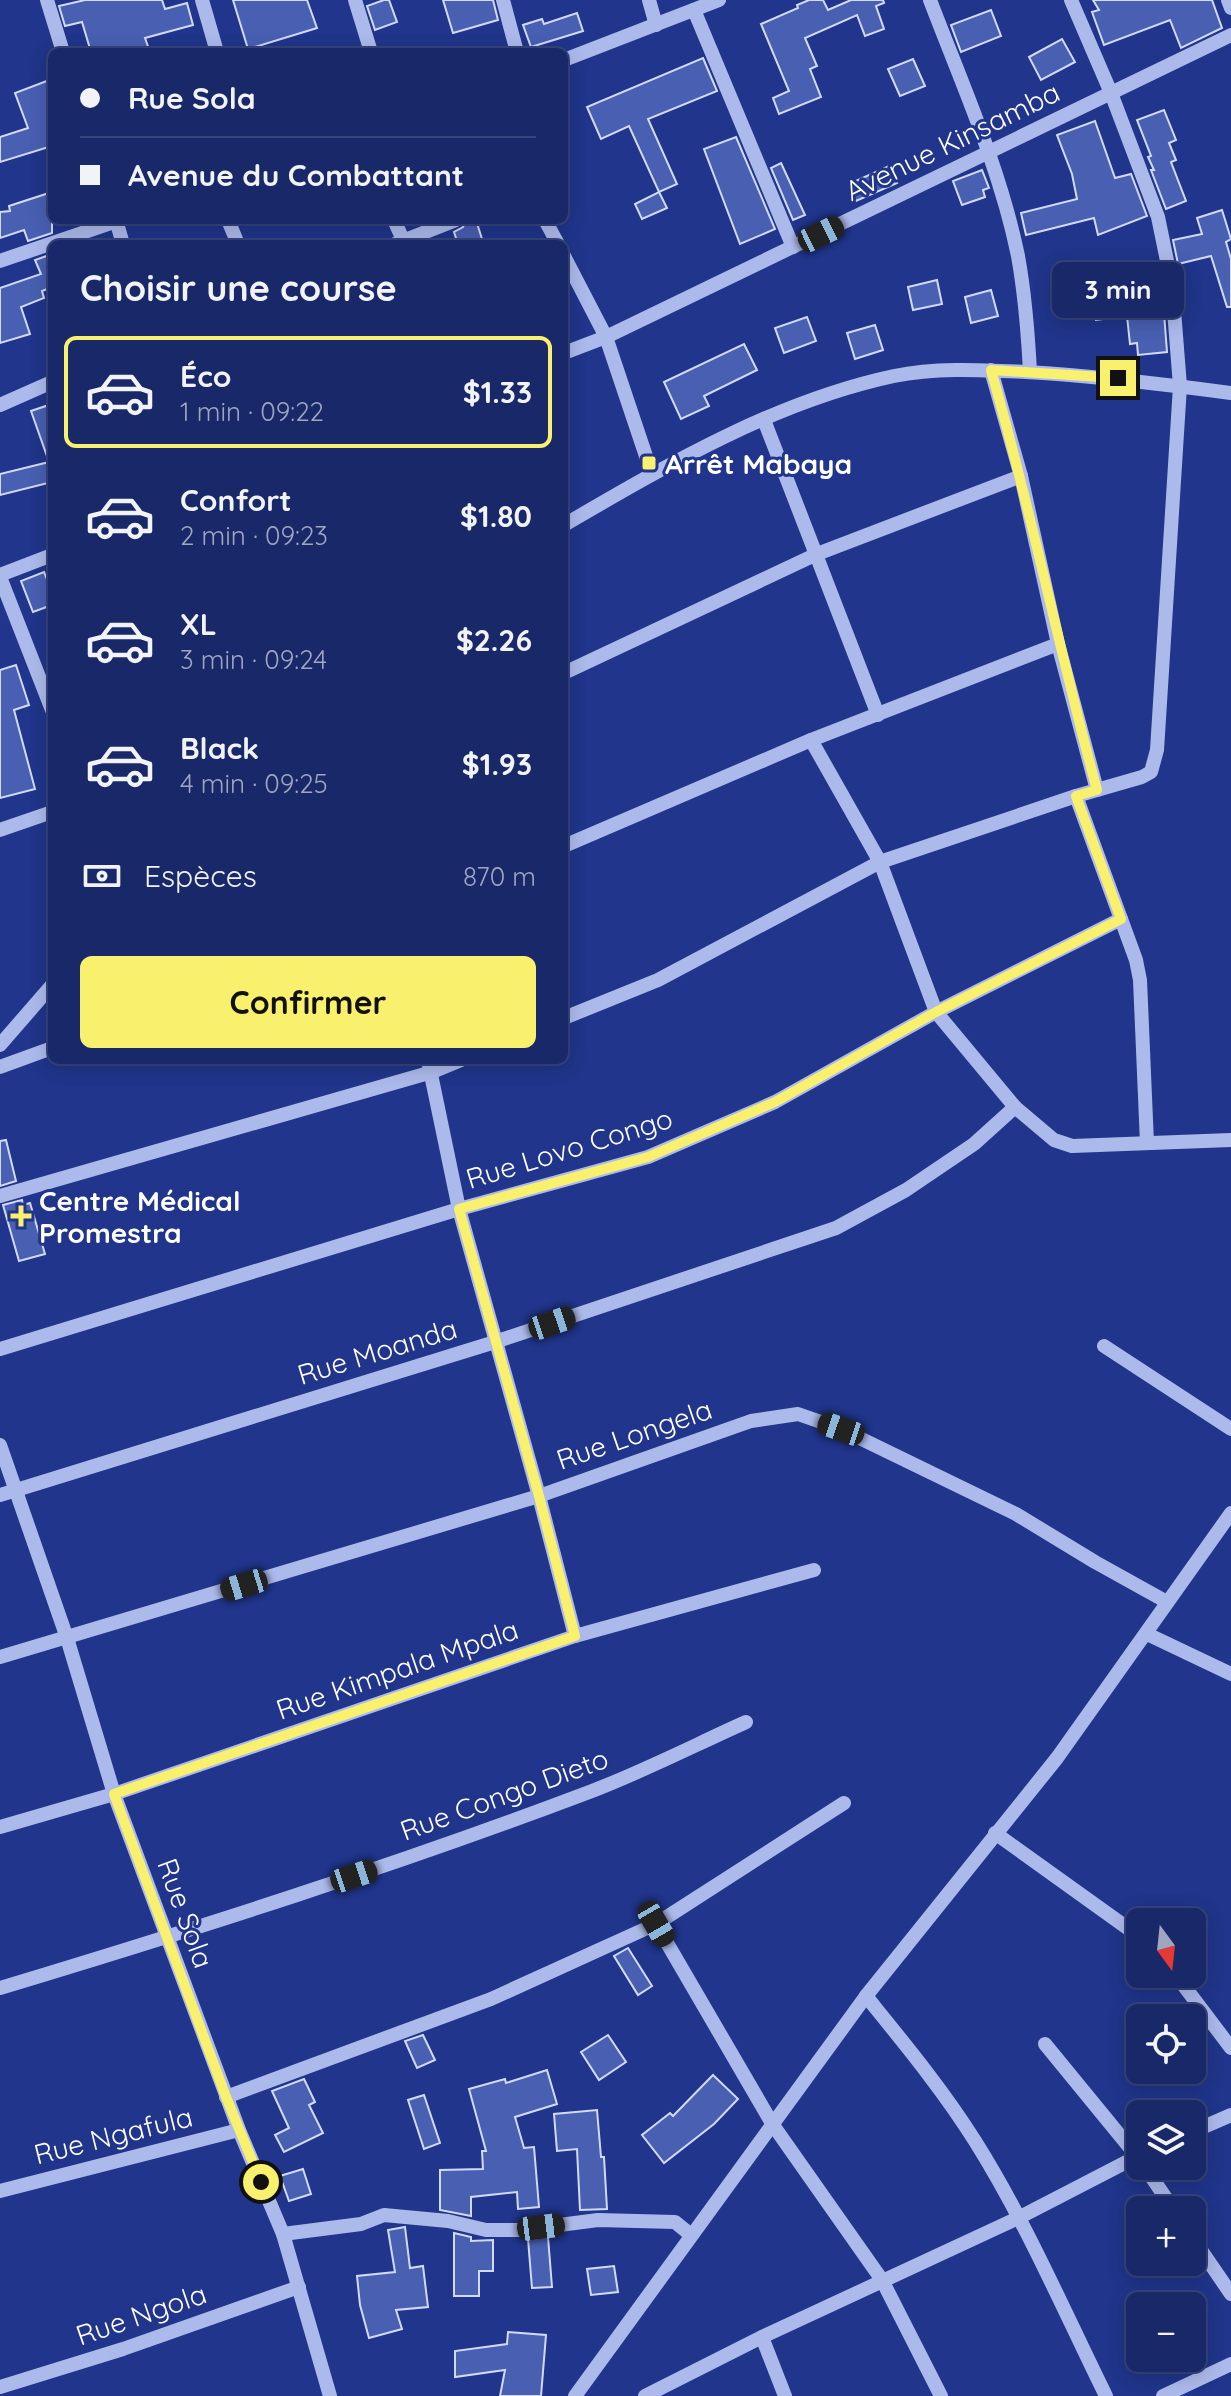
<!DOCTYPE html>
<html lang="fr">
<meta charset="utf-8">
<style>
:root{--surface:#182868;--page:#253471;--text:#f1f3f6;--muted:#9fa6c0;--line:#36447c;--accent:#f9f16d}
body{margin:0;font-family:Quicksand,sans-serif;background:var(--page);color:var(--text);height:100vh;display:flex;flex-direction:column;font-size:30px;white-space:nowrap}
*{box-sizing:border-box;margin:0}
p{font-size:26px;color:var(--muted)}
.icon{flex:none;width:44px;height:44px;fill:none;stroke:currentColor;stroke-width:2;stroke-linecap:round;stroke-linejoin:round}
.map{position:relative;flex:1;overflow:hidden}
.drawer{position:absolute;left:48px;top:240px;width:520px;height:824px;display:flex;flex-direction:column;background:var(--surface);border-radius:12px;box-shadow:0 4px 20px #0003,0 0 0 2px var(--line)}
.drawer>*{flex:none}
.top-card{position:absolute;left:48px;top:48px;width:520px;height:176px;border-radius:12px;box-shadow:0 4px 20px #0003,0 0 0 2px var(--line);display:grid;align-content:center;height:176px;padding:0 32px;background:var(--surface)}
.needle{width:52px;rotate:165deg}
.tools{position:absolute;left:1126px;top:1908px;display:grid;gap:16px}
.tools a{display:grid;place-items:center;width:80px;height:80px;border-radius:12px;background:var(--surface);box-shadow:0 4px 20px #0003,0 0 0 2px var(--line);font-size:40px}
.end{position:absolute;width:36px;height:36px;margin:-18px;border:10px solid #f9f16d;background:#111;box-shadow:0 0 0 4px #111}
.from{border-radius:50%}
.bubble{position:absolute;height:56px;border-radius:12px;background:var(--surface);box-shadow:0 4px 20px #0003,0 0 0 2px var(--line);font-size:26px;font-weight:700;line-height:56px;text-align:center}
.car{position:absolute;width:24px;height:48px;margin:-24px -12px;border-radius:10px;box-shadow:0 0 6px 2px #0007;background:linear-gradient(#222 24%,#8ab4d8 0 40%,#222 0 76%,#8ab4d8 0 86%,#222 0)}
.top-card b{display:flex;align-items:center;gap:28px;height:76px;font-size:30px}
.top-card b+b{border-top:2px solid var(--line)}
.top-card i{width:20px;height:20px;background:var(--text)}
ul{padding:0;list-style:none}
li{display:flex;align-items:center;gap:24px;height:112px;margin:0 16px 12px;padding:0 16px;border:4px solid transparent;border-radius:12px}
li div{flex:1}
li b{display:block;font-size:30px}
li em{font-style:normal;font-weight:700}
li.selected{border-color:var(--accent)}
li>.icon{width:72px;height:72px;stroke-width:1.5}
h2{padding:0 32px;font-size:36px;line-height:96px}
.pay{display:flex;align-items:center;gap:20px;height:88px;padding:0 32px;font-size:30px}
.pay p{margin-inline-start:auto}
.button{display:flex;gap:16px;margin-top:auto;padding:16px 32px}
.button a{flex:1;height:92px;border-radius:12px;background:var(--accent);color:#111;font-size:32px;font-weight:700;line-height:92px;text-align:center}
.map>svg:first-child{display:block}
</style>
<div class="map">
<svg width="1231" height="2396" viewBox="0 0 1231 2396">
<rect width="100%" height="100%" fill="#20358b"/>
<!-- building -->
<g fill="#485fb2" stroke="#d1daf8" stroke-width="2">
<path d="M85 0H162L165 9 187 3 193 25 145 38 150 52H91L82 22 65 26 59 6Z"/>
<path d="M233 0H307L317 28 248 49Z"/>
<path d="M384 0H389L397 22 375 30 367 6Z"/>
<path d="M443 0H493L498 20 453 33Z"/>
<path d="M809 0H823L828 10 851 0H883L884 3 876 6 884 29 865 36 857 15 805 38 817 66 810 69 821 97 779 114 773 98 789 91 761 24 798 8 797 5Z"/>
<path d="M1093 0H1212L1222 28 1181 48 1170 20 1104 45 1092 12 1099 10Z"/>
<path d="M991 10 1001 36 961 52 951 25Z"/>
<path d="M577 13 583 31 531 47 523 25 542 19 544 24Z"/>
<path d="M1062 39 1075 62 1041 80 1029 57Z"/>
<path d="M703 58 717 91 648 119 677 184 659 192 629 126 601 139 587 107Z"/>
<path d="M913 59 925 86 900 96 888 69Z"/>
<path d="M52 79V146L0 162V137L28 128 15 93Z"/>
<path d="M1164 110 1176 140 1169 143 1176 160 1171 162 1186 201 1166 209 1151 170H1154L1148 157 1151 156 1137 120Z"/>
<path d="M1095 121 1115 178 1131 174 1147 216 1098 235 1094 218 1026 235 1021 213 1077 199 1072 174 1057 135Z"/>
<path d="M736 137 775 229 740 244 704 149Z"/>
<path d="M781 163 805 215 793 220 771 168Z"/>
<path d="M889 166 897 183 856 201 849 184Z"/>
<path d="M982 170 989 188 983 190 985 197 962 205 953 181Z"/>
<path d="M52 192V233L28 241 24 230 0 238V212L10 211 9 206Z"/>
<path d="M659 192 667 208 642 219 635 204Z"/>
<path d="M1222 210 1231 239 1226 242 1231 259V307H1227L1211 256 1178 264 1173 240 1202 234 1197 218Z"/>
<path d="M466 220H476L482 239 458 244 454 232 463 227Z"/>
<path d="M52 254V299L47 289 42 291 44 298 21 307 30 334 0 343V288L41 274 35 260Z"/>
<path d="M1112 279 1113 293 1162 287 1167 352 1138 355 1137 343 1130 344 1127 316 1096 320 1091 281Z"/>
<path d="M937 280 942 304 913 310 908 287Z"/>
<path d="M991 290 998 316 971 323 965 297Z"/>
<path d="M807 317 816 341 784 353 775 328Z"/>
<path d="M875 325 883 350 855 359 847 333Z"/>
<path d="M744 344 757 370 704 396 709 406 681 419 664 382Z"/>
<path d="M52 404V482L0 495V474L49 462 31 411Z"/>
<path d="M44 572 52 592V605L33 612 21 581Z"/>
<path d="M16 665 29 705 14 710 35 789 0 798V670Z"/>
<path d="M6 1140 16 1181 0 1186V1141Z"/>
<path d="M22 1200 23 1205 30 1203 45 1254 19 1261 3 1205Z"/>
<path d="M628 1948 652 1986 638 1995 614 1956Z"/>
<path d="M423 2035 435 2060 417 2068 405 2041Z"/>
<path d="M608 2035 626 2062 599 2080 581 2052Z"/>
<path d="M547 2070 557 2104 515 2117 524 2148 534 2147 539 2207 518 2209 517 2192 471 2197V2216L440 2210V2170L483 2169 482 2151H486L469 2089 505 2079 506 2083Z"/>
<path d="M713 2075 738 2099 714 2124 664 2163 642 2135 670 2113 673 2116Z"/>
<path d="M304 2079 315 2102 309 2105 323 2133 284 2152 275 2135 289 2128 272 2091Z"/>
<path d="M424 2095 440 2143 424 2149 408 2100Z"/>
<path d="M597 2110 601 2157H604L607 2209 580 2210 577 2149 557 2151 554 2114Z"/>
<path d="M303 2169 311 2194 289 2201 280 2176Z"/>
<path d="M405 2227 410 2268 423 2266 428 2307 396 2310 402 2329 369 2338 360 2305 357 2276 395 2272 388 2230Z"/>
<path d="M454 2233 471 2237V2241L493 2240V2271H479V2296H454Z"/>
<path d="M548 2237 552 2287 532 2288 528 2239Z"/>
<path d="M614 2266 618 2292 591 2295 587 2269Z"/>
<path d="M508 2332 546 2335 541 2396H500L505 2370 455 2377V2351L507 2344Z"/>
</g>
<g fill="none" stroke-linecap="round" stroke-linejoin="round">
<!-- minor -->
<g stroke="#acbaeb" stroke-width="14">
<path d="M47 0 63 52"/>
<path d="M202 0 217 52"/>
<path d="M355 0 371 52"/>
<path d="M503 0 517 52"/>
<path d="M649 0 656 25"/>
<path d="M930 0C962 84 1000 168 1018 256 1025 295 1028 333 1030 372"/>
<path d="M1228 0 1231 8"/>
<path d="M694 10 793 247"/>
<path d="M564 60 719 0"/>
<path d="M116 220 123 244"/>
<path d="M228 220 238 244"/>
<path d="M394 220 405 244"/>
<path d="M545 220 558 244"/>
<path d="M395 244 456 220"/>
<path d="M564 256 606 337 652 474"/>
<path d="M0 261 120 220"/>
<path d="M564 353 606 337 1231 35"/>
<path d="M991 370 1021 476 1058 644 1097 790"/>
<path d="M0 405 52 382"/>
<path d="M764 420 878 715"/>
<path d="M564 525C667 465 776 401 894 376 937 367 983 370 1026 372 1095 376 1163 384 1231 393"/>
<path d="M0 575 52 555"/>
<path d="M0 577 52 710"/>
<path d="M564 673 817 554 1021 476"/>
<path d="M811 740 880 862 936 1012 1015 1107 1054 1140 1072 1146 1231 1140"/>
<path d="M1076 796 1136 960 1140 980 1147 1143"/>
<path d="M0 830 52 812"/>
<path d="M564 846 811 740 1058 644"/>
<path d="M564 1018 658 980 880 862 1076 796 1142 777 1151 772 1157 750 1180 386 1172 285 1158 217 1111 93 1071 0"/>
<path d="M0 1045 52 985"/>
<path d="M428 1060 459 1209 539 1496 575 1636"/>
<path d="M0 1067 52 1048"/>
<path d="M0 1196 432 1072 461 1060"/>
<path d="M1104 1346 1231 1429"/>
<path d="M0 1349 459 1209 648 1157 775 1102 936 1012 1121 919"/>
<path d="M0 1445 67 1638 114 1794 239 2130 283 2234 330 2396"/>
<path d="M0 1495 495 1342 836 1228 906 1190 974 1144 1015 1107"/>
<path d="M1147 1634 1231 1674"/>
<path d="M0 1657 539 1496 751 1421 798 1414 841 1429 1016 1514 1095 1562 1167 1602"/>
<path d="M0 1827 114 1794 575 1636 814 1570"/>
<path d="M995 1833 1140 1937"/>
<path d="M656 1924 773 2125 882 2280 941 2396"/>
<path d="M1175 1974 1231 2048"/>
<path d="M0 1988C199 1928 397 1865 592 1791 644 1771 695 1745 746 1722"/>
<path d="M866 1996C904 2043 943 2090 975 2141 1026 2222 1064 2311 1106 2396"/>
<path d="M1045 2044 1140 2160"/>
<path d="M226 2097 491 1999 656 1924 844 1803"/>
<path d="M1192 2132 1231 2115"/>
<path d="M1144 2166 1174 2210"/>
<path d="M0 2191 239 2130"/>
<path d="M283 2234 361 2224 384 2215 448 2221 486 2230H521L598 2220 675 2222 691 2235"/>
<path d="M1192 2237 1231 2294"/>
<path d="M762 2337 785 2396"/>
<path d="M0 2387 123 2349 299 2287"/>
<path d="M575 2396 866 1996 1057 1758 1231 1513"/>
<path d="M645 2396 762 2337 1018 2218 1140 2155"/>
<path d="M1163 2396 1231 2364"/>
</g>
</g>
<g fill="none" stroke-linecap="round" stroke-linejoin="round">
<!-- route -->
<path stroke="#f9f16d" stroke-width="10" d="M261 2182 226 2097 114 1794 575 1636 539 1496 459 1209 648 1157 699 1135 775 1102 936 1012 1121 919 1076 796 1097 790C1059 650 1031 509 991 370L1118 378"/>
</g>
<!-- markers -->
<g fill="#f9f16d" stroke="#20358b" stroke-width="3">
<rect x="641" y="455" width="16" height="16" rx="4"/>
<path d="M17 1204h8v8h8v8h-8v8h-8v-8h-8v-8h8z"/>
</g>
<g text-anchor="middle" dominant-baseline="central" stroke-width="6" stroke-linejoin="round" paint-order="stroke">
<!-- street labels -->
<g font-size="28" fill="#fff" stroke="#20358b">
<text transform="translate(952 141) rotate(-26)">Avenue Kinsamba</text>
<text transform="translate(569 1148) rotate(-17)">Rue Lovo Congo</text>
<text transform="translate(377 1351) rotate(-17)">Rue Moanda</text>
<text transform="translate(634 1434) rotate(-19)">Rue Longela</text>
<text transform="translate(397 1669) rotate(-19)">Rue Kimpala Mpala</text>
<text transform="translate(504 1794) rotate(-20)">Rue Congo Dieto</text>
<text transform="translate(186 1913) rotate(70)">Rue Sola</text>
<text transform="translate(113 2135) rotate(-14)">Rue Ngafula</text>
<text transform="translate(141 2314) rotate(-19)">Rue Ngola</text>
</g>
<!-- poi labels -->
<g font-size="28" font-weight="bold" fill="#fff" stroke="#20358b" text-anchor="start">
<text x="665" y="463">Arrêt Mabaya</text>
<text x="39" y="1200">Centre Médical<tspan x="39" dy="32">Promestra</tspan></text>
</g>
</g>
</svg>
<div class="tools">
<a><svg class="needle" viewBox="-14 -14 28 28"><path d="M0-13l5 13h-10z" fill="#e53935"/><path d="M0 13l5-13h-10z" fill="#9fa6c0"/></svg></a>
<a><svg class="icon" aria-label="locate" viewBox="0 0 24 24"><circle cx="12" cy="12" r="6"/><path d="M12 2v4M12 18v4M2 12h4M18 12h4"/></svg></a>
<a><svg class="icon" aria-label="layers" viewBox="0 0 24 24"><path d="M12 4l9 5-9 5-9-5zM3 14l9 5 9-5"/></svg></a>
<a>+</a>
<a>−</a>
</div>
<i class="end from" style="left:261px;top:2182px"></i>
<i class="end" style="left:1118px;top:378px"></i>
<div class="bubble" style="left:1052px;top:262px;width:132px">3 min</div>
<i class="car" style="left:821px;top:234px;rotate:64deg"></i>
<i class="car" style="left:552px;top:1323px;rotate:71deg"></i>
<i class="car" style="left:841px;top:1429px;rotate:289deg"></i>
<i class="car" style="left:244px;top:1585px;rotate:253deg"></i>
<i class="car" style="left:354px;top:1876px;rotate:72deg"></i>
<i class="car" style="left:656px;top:1924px;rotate:150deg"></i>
<i class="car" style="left:541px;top:2227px;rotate:83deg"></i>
<div class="top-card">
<b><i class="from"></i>Rue Sola</b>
<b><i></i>Avenue du Combattant</b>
</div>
<section class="drawer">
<h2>Choisir une course</h2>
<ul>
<li class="selected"><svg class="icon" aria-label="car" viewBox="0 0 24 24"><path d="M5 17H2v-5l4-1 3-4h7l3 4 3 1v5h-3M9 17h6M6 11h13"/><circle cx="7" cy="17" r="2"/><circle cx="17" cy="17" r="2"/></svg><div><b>Éco</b><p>1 min · 09:22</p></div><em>$1.33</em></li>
<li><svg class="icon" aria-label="car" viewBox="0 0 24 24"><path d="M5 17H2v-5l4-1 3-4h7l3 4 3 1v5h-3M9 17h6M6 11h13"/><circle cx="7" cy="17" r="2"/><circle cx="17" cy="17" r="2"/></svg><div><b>Confort</b><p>2 min · 09:23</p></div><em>$1.80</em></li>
<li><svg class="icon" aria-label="car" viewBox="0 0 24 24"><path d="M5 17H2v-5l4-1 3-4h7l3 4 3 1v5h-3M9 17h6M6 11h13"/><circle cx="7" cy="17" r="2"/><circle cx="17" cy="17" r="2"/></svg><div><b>XL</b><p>3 min · 09:24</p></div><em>$2.26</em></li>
<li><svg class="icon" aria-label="car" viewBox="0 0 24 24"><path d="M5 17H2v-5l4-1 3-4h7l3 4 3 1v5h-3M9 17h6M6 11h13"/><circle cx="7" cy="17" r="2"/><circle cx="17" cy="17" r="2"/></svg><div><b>Black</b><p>4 min · 09:25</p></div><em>$1.93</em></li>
</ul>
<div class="pay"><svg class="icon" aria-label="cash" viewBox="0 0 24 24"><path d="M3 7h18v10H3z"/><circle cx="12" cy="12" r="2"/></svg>Espèces<p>870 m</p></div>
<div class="button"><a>Confirmer</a></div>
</section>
</div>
